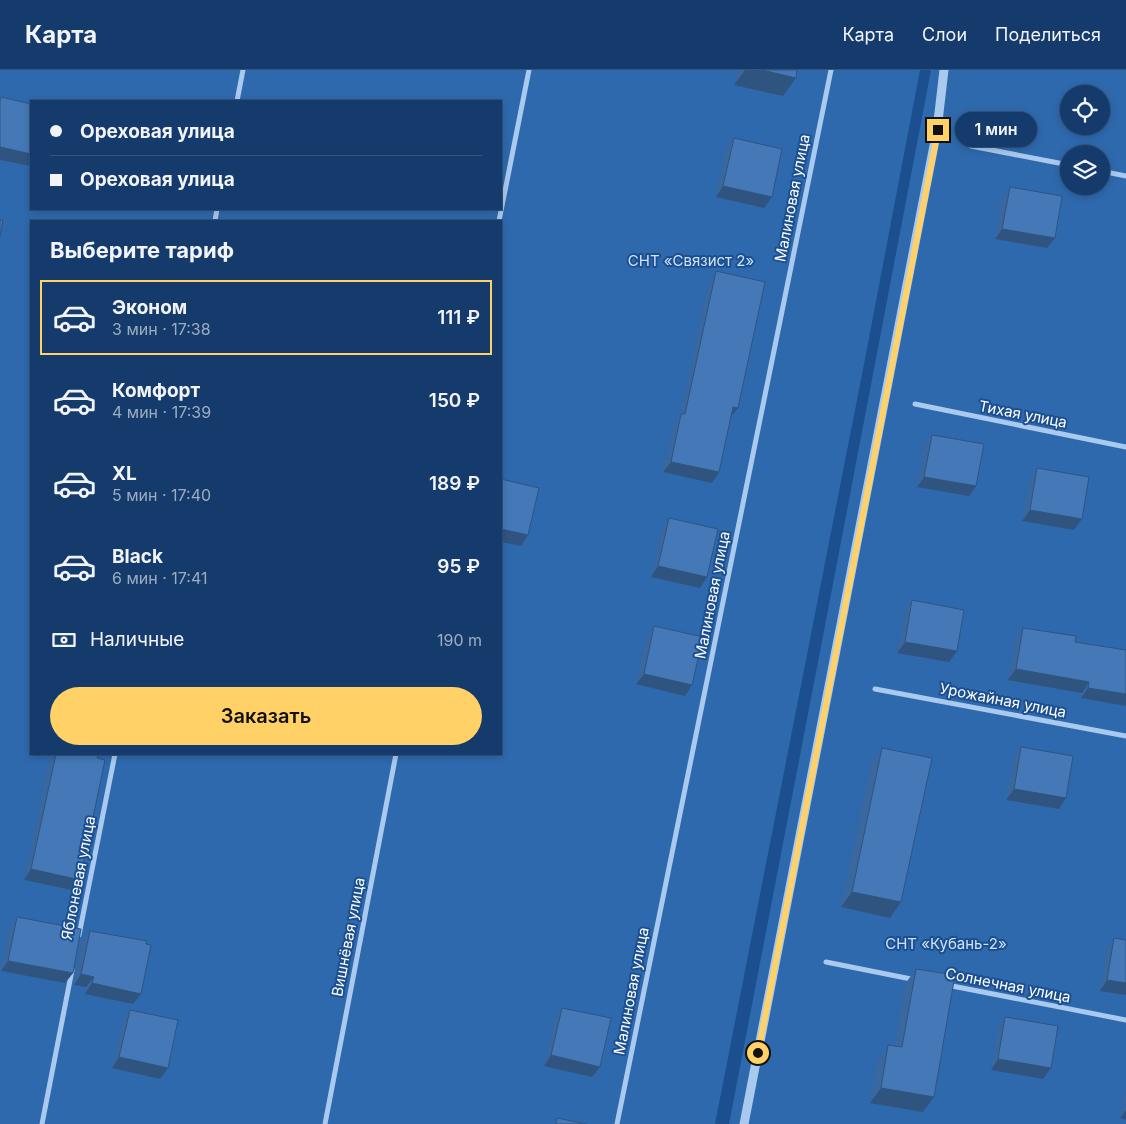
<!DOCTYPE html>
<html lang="ru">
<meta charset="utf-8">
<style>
:root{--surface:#143b6b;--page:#214673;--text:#f1f3f6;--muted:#9dadc1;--line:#33557e;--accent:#ffd166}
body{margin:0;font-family:Inter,sans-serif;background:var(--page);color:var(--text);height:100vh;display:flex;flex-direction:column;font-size:19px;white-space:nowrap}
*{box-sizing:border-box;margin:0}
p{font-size:16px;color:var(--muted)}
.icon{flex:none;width:28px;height:28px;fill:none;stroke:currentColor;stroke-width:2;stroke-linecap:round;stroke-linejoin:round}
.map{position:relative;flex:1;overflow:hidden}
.panel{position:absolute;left:30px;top:150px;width:472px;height:535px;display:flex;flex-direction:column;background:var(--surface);border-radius:0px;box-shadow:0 2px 8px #0003,0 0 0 1px var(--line)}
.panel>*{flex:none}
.banner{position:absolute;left:30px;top:30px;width:472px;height:110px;border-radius:0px;box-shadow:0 2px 8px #0003,0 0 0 1px var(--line);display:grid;align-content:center;height:110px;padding:0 20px;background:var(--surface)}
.tools{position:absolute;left:1060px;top:15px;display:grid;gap:10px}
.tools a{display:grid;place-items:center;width:50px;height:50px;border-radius:50%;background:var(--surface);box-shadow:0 2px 8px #0003,0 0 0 1px var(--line);font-size:25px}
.end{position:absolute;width:22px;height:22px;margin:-11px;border:6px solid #ffd166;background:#111;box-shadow:0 0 0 2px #111}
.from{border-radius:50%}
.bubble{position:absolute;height:35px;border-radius:18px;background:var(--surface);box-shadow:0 2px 8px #0003,0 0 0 1px var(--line);font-size:16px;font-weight:600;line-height:35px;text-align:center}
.banner b{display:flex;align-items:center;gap:18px;height:48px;font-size:19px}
.banner b+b{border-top:1px solid var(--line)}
.banner i{width:12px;height:12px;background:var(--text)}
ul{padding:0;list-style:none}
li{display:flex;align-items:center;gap:15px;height:75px;margin:0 10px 8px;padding:0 10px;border:2px solid transparent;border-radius:0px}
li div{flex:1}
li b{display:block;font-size:19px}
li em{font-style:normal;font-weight:600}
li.on{border-color:var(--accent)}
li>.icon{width:45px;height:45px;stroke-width:1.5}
h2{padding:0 20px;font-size:22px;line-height:60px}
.pay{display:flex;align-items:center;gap:12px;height:55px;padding:0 20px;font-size:19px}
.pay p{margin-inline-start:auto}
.action{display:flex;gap:10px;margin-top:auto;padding:10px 20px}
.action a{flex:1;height:58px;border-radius:30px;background:var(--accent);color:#111;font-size:20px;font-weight:600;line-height:58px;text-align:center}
header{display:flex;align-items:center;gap:30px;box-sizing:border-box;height:70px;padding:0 25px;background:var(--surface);border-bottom:1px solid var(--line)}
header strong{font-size:24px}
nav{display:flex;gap:28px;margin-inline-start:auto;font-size:18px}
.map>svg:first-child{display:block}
</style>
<header>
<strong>Карта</strong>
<nav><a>Карта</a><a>Слои</a><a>Поделиться</a></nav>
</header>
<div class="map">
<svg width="1126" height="1054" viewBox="0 0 1126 1054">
<rect width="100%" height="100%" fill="#1b4f8f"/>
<!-- green -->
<g fill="#2e69ad" fill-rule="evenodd">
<path d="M0 0H920L865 289 715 1054H0ZM31 31H501V139H31ZM31 151H501V684H31Z"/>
<path d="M931 0H1126V1054H729L828 540ZM1069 24H1101V56H1069ZM1069 84H1101V116H1069Z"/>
</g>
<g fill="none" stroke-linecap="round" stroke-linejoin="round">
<!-- minor -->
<g stroke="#a9c9ee" stroke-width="5">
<path d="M237 31 243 0"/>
<path d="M971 76 1069 95"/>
<path d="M1101 101 1126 106"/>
<path d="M215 151 217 139"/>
<path d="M499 151 529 0"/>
<path d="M915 334 1126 377"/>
<path d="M875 619 1126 666"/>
<path d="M79 865 115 684"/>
<path d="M826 892 916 910"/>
<path d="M947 915 1126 950"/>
<path d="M42 1054 72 900"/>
<path d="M325 1054 396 684"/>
<path d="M617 1054 831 0"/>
</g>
<!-- tertiary -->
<path stroke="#a9c9ee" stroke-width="9" d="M744 1054 937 60 944 0"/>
</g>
<!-- wall -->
<g fill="#3a679d">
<path d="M738 0H797L783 26 734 15Z"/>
<path d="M734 68 772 127 764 138 716 127 726 79Z"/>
<path d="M1010 117 1047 178 995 169 1002 128Z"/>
<path d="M716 201 738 338 731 347 719 402 712 413 663 402 674 354 680 346 709 212Z"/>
<path d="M932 365 976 416 969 426 917 417 924 376Z"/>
<path d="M1037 398 1082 449 1074 460 1022 451 1030 409Z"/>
<path d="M669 448 700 518 651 507 662 459Z"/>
<path d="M912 530 949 592 897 583 905 541Z"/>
<path d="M654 556 692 615 685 626 636 614 647 566Z"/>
<path d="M1023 558 1075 572 1126 580V636L1081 628 1082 623 1008 610 1016 568Z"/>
<path d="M1021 677 1059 739 1006 730 1014 688Z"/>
<path d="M882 678 890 848 841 837 871 693Z"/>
<path d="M51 684H98L72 820 24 810Z"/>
<path d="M17 847 73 903 65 913 1 901 9 858Z"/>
<path d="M90 861 133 934 85 924 86 917 74 915 82 871Z"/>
<path d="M1114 868 1126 925 1100 921 1107 879Z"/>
<path d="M916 899 923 1042 870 1033 878 990 888 975 895 976 905 914Z"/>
<path d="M562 938 592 1007 544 996 555 948Z"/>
<path d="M130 940 160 1009 112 998 123 950Z"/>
<path d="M1005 947 1051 998 1043 1009 991 1000 998 958Z"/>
<path d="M1126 1014V1050L1120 1048Z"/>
</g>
<!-- shaded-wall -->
<g fill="#305480">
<path d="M745 0H762L796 8 783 26 734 15Z"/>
<path d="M0 77 31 84V96L0 90Z"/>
<path d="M723 116 772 127 764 138 716 127Z"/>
<path d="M1002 159 1055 168 1047 178 995 169Z"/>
<path d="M733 337 738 338 730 348Z"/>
<path d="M671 392 719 402 712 413 663 402Z"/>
<path d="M924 407 976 416 969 426 917 417Z"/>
<path d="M1030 440 1082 449 1074 460 1022 451Z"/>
<path d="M501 459 528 465 521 476 501 472Z"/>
<path d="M658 496 707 507 700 518 651 507Z"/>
<path d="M905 572 957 581 949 592 897 583Z"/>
<path d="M1016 599 1089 612 1082 623 1008 610Z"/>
<path d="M644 604 692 615 685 626 636 614Z"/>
<path d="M1088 618 1126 624V636L1081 628Z"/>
<path d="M1014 719 1066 728 1059 739 1006 730Z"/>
<path d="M31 799 80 810 72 820 24 810Z"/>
<path d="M852 822 901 832 890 848 841 837Z"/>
<path d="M8 891 73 903 65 913 1 901Z"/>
<path d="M81 904 94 907 86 917 74 915Z"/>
<path d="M1107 910 1126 913V925L1100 921Z"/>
<path d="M92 913 141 924 133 934 85 924Z"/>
<path d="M551 985 600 997 592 1007 544 996Z"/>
<path d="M119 987 168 998 160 1009 112 998Z"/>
<path d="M998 989 1051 998 1043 1009 991 1000Z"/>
<path d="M881 1018 934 1027 923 1042 870 1033Z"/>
<path d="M1126 1040V1050L1120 1048Z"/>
</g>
<!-- building -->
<g fill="#4478b7" stroke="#305480">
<path d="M762 0H797L796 8Z"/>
<path d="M1 27 31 34V84L0 77V31Z"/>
<path d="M734 68 782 79 772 127 723 116Z"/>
<path d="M1010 117 1062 126 1055 168 1002 159Z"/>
<path d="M0 150 3 151 0 166Z"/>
<path d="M716 201 765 212 738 338 733 337 719 402 671 392 681 344H685Z"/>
<path d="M932 365 984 374 976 416 924 407Z"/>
<path d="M1037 398 1089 407 1082 449 1030 440Z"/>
<path d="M501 409 539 418 528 465 501 459Z"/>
<path d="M669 448 718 459 707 507 658 496Z"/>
<path d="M912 530 964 540 957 581 905 572Z"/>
<path d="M654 556 703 567 692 615 644 604Z"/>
<path d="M1023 558 1076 566 1075 572 1126 580V624L1088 618 1089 612 1016 599Z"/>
<path d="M1021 677 1073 686 1066 728 1014 719Z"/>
<path d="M882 678 932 688 901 832 852 822Z"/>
<path d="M56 684H98L97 688 105 690 80 810 31 799Z"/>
<path d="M17 847 81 859 73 903 8 891Z"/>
<path d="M90 861 147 871 146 874 151 875 141 924 92 913 94 907 81 904Z"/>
<path d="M1114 868 1126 870V913L1107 910Z"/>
<path d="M916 899 955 905 934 1027 881 1018 888 975 902 977Z"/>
<path d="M562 938 611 948 600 997 551 985Z"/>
<path d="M130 940 178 950 168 998 119 987Z"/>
<path d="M1005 947 1058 956 1051 998 998 989Z"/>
<path d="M557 1048 586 1054H556Z"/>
</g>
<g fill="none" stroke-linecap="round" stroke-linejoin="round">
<!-- route -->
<path stroke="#ffd166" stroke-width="6" d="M758 983 938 60"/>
</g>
<g text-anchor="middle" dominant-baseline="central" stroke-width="4" stroke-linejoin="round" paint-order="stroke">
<!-- street labels -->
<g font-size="15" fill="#fff" stroke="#1b4f8f">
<text transform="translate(792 128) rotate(-79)">Малиновая улица</text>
<text transform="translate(1023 344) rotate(11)">Тихая улица</text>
<text transform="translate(712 525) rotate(-79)">Малиновая улица</text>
<text transform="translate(1003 630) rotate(11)">Урожайная улица</text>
<text transform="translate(78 808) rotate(-79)">Яблоневая улица</text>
<text transform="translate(348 867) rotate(-79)">Вишнёвая улица</text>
<text transform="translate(1008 915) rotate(11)">Солнечная улица</text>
<text transform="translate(631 921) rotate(-79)">Малиновая улица</text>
</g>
<!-- park labels -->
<g font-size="15" fill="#cfe3fa" stroke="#1b4f8f">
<text x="691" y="190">СНТ «Связист 2»</text>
<text x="946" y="873">СНТ «Кубань-2»</text>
</g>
</g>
</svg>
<div class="tools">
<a><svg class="icon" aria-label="locate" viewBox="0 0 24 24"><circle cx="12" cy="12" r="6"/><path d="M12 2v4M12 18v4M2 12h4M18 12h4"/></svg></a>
<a><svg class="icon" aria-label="layers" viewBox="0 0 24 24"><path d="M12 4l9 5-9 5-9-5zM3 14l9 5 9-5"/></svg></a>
</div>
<i class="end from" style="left:758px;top:983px"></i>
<i class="end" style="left:938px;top:60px"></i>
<div class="bubble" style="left:955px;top:42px;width:82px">1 мин</div>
<div class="banner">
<b><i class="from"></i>Ореховая улица</b>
<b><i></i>Ореховая улица</b>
</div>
<section class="panel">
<h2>Выберите тариф</h2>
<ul>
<li class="on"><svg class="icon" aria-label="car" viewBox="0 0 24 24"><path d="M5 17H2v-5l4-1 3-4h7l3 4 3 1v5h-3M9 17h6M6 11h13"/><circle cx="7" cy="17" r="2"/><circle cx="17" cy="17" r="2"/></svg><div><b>Эконом</b><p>3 мин · 17:38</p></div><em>111 ₽</em></li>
<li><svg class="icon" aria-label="car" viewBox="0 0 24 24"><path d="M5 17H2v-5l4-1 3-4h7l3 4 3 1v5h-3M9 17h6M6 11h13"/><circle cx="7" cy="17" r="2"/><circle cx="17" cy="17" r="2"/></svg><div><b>Комфорт</b><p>4 мин · 17:39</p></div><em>150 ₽</em></li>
<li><svg class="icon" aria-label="car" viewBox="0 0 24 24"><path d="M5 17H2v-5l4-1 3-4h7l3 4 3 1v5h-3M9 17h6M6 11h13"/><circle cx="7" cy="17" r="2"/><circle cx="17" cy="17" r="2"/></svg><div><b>XL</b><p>5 мин · 17:40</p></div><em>189 ₽</em></li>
<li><svg class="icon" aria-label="car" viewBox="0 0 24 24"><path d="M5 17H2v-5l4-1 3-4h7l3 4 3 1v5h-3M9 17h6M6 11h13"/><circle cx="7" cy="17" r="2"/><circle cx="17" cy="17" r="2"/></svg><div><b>Black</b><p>6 мин · 17:41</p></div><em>95 ₽</em></li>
</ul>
<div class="pay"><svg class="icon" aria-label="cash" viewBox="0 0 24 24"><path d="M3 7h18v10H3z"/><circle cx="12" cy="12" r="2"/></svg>Наличные<p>190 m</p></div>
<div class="action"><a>Заказать</a></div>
</section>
</div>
